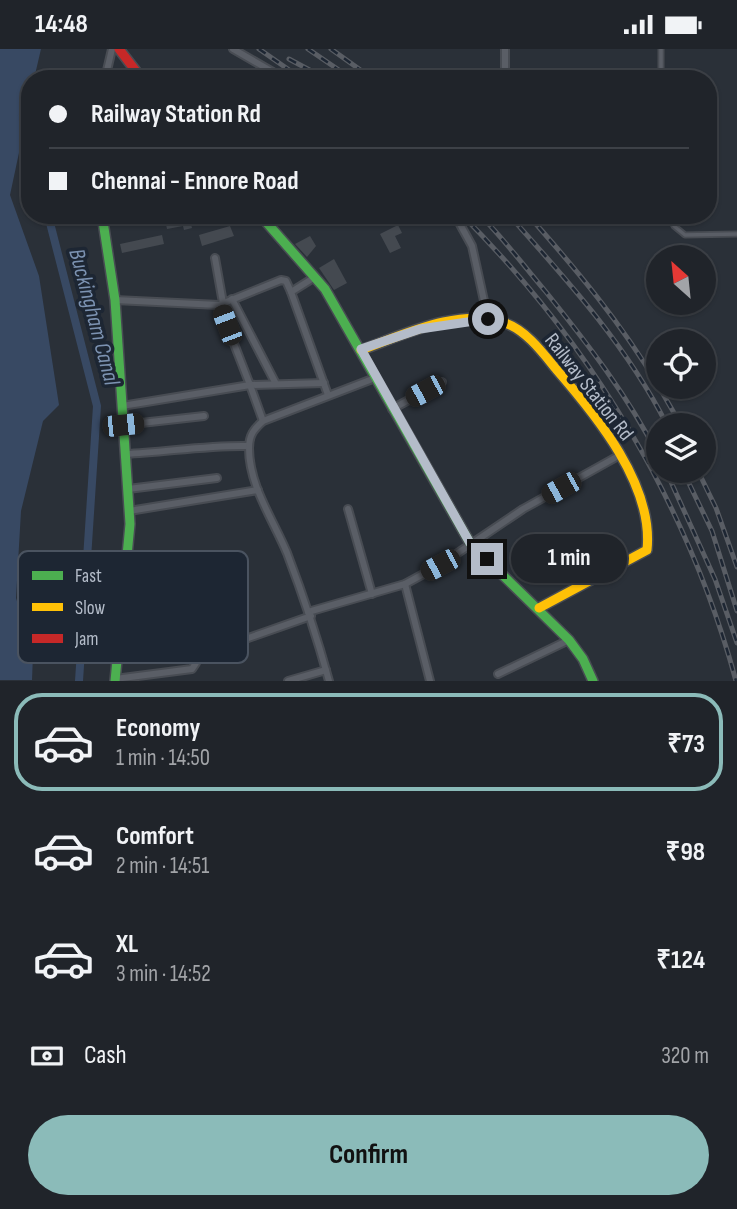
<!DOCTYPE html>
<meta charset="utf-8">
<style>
:root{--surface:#20242a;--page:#2d3036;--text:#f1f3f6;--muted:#a2a4a8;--line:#3d4147;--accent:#8bbbb9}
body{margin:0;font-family:"Sofia Sans Condensed",sans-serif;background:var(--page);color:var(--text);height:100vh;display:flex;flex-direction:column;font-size:26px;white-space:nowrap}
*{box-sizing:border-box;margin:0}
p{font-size:23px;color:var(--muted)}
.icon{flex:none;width:38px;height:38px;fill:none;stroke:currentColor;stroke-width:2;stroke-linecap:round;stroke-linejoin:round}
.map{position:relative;height:632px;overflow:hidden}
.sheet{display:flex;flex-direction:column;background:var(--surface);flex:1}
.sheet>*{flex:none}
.banner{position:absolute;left:21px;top:21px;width:696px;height:154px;border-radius:28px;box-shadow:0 2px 5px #0004,0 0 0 2px var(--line);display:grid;align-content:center;height:154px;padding:0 28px;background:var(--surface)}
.needle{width:46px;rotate:333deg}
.controls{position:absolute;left:646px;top:196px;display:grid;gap:14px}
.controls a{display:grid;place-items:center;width:70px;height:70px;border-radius:50%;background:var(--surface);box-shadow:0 2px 5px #0004,0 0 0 2px var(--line);font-size:35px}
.end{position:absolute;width:32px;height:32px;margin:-16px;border:9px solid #b4bcc9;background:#111;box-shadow:0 0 0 4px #111}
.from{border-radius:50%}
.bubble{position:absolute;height:49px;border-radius:24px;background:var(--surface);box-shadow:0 2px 5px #0004,0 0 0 2px var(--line);font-size:23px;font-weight:700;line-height:49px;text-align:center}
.car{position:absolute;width:21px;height:42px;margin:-21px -10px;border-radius:9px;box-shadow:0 0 5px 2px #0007;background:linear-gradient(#222 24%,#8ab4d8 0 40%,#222 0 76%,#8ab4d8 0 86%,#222 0)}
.banner b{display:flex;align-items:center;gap:24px;height:66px;font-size:26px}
.banner b+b{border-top:2px solid var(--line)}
.banner i{width:18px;height:18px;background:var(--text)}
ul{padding:12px 0 0;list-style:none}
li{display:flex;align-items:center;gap:21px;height:98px;margin:0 14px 10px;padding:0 14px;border:4px solid transparent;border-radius:28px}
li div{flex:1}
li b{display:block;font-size:26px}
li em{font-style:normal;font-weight:700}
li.current{border-color:var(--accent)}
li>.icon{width:63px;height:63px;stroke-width:1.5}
.pay{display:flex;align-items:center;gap:18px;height:77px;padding:0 28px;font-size:26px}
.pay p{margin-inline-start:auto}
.button{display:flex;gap:14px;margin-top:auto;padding:14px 28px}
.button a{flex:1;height:80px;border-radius:42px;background:var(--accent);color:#111;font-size:28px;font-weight:700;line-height:80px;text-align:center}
.status{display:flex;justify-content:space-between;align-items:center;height:49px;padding:0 35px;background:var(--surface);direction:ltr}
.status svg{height:19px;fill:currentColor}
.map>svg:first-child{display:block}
</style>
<div class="status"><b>14:48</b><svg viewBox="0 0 49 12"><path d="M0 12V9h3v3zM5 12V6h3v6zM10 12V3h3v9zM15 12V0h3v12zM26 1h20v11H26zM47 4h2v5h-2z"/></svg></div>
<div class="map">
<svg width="737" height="632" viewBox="0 0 737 632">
<rect width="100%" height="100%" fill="#2a3038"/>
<!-- water -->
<path fill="#384963" d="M0 0H41L34 30H30V52L10 146 39 227 59 356 43 372 21 462 16 549 33 605 32 631H0Z"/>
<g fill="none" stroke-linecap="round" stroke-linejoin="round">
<!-- canal -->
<g stroke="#384963" stroke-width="8">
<path d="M22 67 30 98"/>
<path d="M48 166 97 357 79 632"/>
</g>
</g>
<!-- building -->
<g fill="#444950">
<path d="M164 166H197L198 173 191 175 192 179 184 181 183 177 167 180Z"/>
<path d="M398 176 402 184 395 187 401 199 390 204 380 185Z"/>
<path d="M230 177 234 187 202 197 199 186Z"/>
<path d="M162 186 164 195 122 204 120 195Z"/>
<path d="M310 187 316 197 307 208 295 195Z"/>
<path d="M334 210 347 234 334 241 319 219Z"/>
</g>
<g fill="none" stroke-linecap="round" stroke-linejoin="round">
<!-- lane casing -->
<g stroke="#484c53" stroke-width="7">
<g id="lane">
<path d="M661 0V30"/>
<path d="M670 166 674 177 685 186 737 185"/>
</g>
</g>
<!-- street casing -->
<g stroke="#484c53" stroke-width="10">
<g id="street">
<path d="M233 0 285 30"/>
<path d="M505 0V30"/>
<path d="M105 30 112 0"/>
<path d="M455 166 472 197 488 270"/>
<path d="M215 209 223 254"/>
<path d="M315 228 291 243 328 346"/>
<path d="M232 250 276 335"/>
<path d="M115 251 219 256 250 336 324 334"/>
<path d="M219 256 281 231 286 232 291 243"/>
<path d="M122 357 250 336 263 372"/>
<path d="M392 360 442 333"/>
<path d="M123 376 204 367"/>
<path d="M125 405C167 403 208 396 248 397"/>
<path d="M128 440 217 429"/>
<path d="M348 460 372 545"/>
<path d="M129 462 258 441"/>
<path d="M405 535 430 632"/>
<path d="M308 563 405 535 440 516 523 460 620 406"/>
<path d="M121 573 243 548"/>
<path d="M118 601 230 584 237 593 311 567"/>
<path d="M498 625 569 591"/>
<path d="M115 630 192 620 196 614 193 589"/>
<path d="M288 632 326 621"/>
<path d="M329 632C317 588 303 546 287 504 273 470 249 437 249 399 249 386 254 380 263 372L375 329"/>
</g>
</g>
<!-- fast casing -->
<g stroke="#484c53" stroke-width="12">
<g id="fast">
<path d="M102 166 115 251 130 475 115 632"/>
<path d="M260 166 325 240 470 494 569 591 583 610 593 632"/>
</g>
</g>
<!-- slow casing -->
<g stroke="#484c53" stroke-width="12">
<path id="slow" d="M361 301C403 286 460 258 505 274 526 281 543 304 556 320 596 366 654 436 647 501L539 559"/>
</g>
<!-- jam casing -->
<g stroke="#484c53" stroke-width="12">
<path id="jam" d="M119 0 142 30"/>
</g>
<!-- lane -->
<use href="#lane" stroke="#5a5e66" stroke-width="3.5"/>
<!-- street -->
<use href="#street" stroke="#5a5e66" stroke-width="6"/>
<!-- fast -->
<use href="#fast" stroke="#4caf50" stroke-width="9"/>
<!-- slow -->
<use href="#slow" stroke="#ffc107" stroke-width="9"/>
<!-- jam -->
<use href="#jam" stroke="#c62828" stroke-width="9"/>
<!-- rail casing -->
<g stroke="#595d64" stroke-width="5">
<g id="rail">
<path d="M259 0 302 30"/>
<path d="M308 0 352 30"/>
<path d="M331 0 373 30"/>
<path d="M289 10 317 25"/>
<path d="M462 166C591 295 688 455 736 632"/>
<path d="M480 166C504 190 524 217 546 243 587 294 628 347 658 406"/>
<path d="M509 166C567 231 627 297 667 376"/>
<path d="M528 166C576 220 621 274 658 336"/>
<path d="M659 338 681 376"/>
<path d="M666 422 715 530 737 594"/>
<path d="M683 422 712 482 737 562"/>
<path d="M698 422 716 459 737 518"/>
</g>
</g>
<!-- rail -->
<use href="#rail" stroke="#1d2633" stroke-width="2.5" stroke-dasharray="8" stroke-linecap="butt"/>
</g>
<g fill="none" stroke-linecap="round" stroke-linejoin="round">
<!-- route -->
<path stroke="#b4bcc9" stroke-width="9" d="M487 510 470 494 361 300 420 280 488 270"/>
</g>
<g text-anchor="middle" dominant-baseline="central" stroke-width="7" stroke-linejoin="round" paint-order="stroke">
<!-- street labels -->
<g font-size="21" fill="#b4bcc9" stroke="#1d2633">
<text transform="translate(589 338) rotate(52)">Railway Station Rd</text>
</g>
<!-- water labels -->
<g font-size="23" font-style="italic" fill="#7c92b1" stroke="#1d2633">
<text transform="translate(94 268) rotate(75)">Buckingham Canal</text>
</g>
</g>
<!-- legend -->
<rect x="18" y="502" width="230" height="112" rx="10" fill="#1d2633" stroke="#4a5360" stroke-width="2"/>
<rect x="32" y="522" width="31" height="9" fill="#4caf50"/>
<rect x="32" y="554" width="31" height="8" fill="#ffc107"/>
<rect x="32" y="585" width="31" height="9" fill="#c62828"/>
<g font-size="19" fill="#b4bcc9">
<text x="75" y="533">Fast</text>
<text x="75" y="565">Slow</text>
<text x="75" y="596">Jam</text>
</g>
</svg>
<div class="controls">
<a><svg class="needle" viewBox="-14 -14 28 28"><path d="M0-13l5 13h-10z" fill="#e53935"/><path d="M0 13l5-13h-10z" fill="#a2a4a8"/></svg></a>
<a><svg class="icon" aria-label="locate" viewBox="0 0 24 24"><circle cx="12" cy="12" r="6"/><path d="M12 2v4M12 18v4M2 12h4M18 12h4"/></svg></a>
<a><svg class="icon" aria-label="layers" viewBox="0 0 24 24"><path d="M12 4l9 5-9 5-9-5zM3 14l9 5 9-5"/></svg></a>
</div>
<i class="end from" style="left:488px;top:270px"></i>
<i class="end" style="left:487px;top:510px"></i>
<div class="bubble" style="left:511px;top:485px;width:116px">1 min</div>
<i class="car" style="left:227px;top:276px;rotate:339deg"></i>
<i class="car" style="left:425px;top:342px;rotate:242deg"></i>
<i class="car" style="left:123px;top:376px;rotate:84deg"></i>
<i class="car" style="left:561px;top:439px;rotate:241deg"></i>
<i class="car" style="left:440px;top:516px;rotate:242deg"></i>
<div class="banner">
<b><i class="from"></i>Railway Station Rd</b>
<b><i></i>Chennai - Ennore Road</b>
</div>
</div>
<section class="sheet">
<ul>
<li class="current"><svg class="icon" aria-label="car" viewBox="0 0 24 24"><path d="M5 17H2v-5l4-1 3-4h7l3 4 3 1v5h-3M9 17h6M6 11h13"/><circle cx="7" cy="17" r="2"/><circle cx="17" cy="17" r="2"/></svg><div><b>Economy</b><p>1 min · 14:50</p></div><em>₹73</em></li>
<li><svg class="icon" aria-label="car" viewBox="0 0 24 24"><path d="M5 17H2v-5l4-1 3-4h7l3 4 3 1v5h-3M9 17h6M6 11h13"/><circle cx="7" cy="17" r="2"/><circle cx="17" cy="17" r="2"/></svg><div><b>Comfort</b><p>2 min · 14:51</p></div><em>₹98</em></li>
<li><svg class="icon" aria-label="car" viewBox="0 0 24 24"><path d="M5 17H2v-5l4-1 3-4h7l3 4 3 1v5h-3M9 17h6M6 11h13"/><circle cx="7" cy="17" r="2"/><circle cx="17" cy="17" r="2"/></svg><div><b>XL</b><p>3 min · 14:52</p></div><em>₹124</em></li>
</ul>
<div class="pay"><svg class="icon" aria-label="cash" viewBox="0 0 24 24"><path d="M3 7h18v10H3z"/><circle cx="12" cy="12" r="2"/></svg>Cash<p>320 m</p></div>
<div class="button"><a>Confirm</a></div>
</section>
